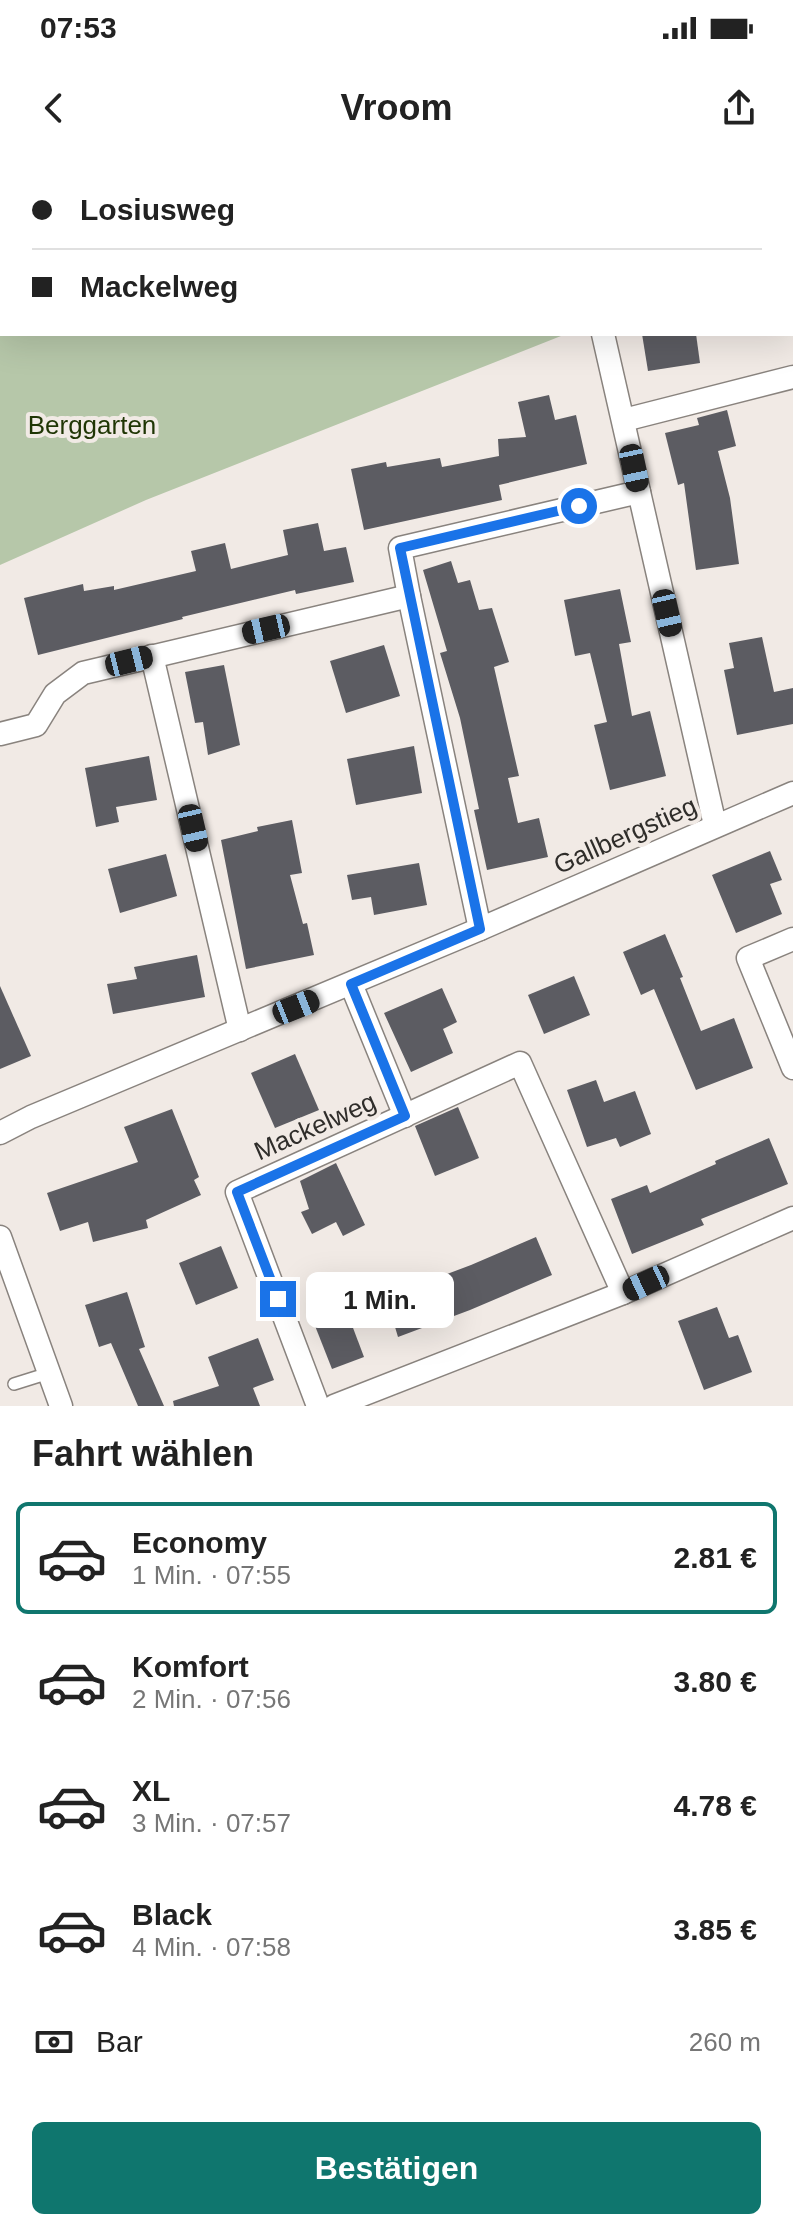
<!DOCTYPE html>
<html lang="de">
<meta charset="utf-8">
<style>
:root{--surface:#fff;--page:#f2f2f2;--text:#222;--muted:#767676;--line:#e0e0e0;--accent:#0f766e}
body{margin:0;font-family:Helvetica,sans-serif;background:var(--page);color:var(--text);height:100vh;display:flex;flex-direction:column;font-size:30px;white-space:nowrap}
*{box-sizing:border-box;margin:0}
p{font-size:26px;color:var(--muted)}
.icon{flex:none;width:44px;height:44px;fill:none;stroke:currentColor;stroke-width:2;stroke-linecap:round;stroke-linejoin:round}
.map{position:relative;height:1246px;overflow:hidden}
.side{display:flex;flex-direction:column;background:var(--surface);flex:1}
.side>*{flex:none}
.top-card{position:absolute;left:0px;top:0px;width:794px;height:176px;box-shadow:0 8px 32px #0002;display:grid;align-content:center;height:176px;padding:0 32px;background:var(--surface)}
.end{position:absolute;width:36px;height:36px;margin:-18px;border:10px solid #1a73e8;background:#fff;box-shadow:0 0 0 4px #fff}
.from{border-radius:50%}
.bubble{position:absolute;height:56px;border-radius:12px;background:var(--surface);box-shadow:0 8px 32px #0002;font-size:26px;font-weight:700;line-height:56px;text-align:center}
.car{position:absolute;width:24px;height:48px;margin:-24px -12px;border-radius:10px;box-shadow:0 0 6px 2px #0007;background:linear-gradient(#222 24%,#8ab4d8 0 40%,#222 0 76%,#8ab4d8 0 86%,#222 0)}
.top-card b{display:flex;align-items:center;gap:28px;height:76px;font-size:30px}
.top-card b+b{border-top:2px solid var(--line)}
.top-card i{width:20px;height:20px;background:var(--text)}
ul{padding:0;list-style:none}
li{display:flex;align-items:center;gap:24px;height:112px;margin:0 16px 12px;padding:0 16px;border:4px solid transparent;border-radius:12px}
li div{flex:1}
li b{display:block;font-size:30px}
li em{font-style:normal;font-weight:700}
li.active{border-color:var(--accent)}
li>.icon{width:72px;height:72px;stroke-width:1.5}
h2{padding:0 32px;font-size:36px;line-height:96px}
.pay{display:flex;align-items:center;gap:20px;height:88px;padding:0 32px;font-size:30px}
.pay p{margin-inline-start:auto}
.button{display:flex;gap:16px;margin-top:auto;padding:16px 32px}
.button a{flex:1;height:92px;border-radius:12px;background:var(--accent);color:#fff;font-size:32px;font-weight:700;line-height:92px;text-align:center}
.status{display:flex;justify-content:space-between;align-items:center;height:56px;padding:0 40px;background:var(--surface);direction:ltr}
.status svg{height:22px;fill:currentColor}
header{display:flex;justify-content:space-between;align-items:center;height:104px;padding:0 32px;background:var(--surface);font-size:36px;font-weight:700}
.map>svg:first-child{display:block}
</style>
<div class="status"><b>07:53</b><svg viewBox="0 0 49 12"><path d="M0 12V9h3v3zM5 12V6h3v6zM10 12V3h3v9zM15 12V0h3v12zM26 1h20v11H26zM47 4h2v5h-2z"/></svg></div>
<header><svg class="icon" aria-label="back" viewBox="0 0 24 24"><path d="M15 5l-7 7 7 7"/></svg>Vroom<svg class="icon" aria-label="share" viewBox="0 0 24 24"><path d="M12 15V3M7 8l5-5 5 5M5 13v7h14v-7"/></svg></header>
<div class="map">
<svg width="793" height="1246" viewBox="0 0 793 1246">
<rect width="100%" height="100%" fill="#f1eae5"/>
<!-- green -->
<path fill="#b6c7a9" d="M0 0 560 2H2V174H566L146 340 0 405Z"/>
<!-- building -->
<g fill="#5c5c62">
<path d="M642 174H696L700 203 648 211Z"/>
<path d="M549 235 555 260 576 255 587 304 499 325 502 340 364 370 351 309 386 302 387 307 440 298 442 307 499 296 498 279 526 277 518 242Z"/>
<path d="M727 250 736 286 718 291 730 338 739 404 696 410 684 323 678 325 665 273 699 265 697 258Z"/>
<path d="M318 363 324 391 346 387 354 422 296 434 295 430 182 457 183 459 38 495 24 438 83 424 84 431 114 426V430L196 411 191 391 225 383 231 409 288 395 283 370Z"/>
<path d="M451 401 458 423 470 420 479 450 492 448 509 502 494 507 519 616 508 618 518 663 539 658 548 697 487 710 474 650 479 649 460 558 440 493 447 491 423 410Z"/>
<path d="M620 429 631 482 619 484 632 556 650 551 666 616 610 630 594 565 607 562 590 493 575 496 564 440Z"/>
<path d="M762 477 774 532 793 528V564L737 575 724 510 734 508 729 483Z"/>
<path d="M384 485 400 536 346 553 330 501Z"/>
<path d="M224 505 240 585 208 595 203 562 195 563 185 512Z"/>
<path d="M414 586 422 633 356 645 347 599Z"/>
<path d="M149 596 157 640 116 647 119 662 96 667 85 608Z"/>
<path d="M292 660 302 713 290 715 303 764 307 763 314 795 246 809 221 680 258 671 257 667Z"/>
<path d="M770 691 782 720 770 724 782 754 736 773 712 715Z"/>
<path d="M166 694 177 736 120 753 108 709Z"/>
<path d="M419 703 427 745 374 755 371 737 352 740 347 715Z"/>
<path d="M665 774 683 817 680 818 701 871 734 858 753 908 696 930 654 829 641 835 623 792Z"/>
<path d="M197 795 205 837 113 854 107 824 137 819 134 807Z"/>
<path d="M574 816 590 855 544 874 528 835Z"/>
<path d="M0 826 31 896 0 909Z"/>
<path d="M442 828 457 862 443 869 453 893 411 912 384 853Z"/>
<path d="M295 894 319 950 275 968 251 913Z"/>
<path d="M596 920 604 942 635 931 651 974 620 987 616 978 587 987 567 930Z"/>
<path d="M458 947 479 998 435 1016 415 966Z"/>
<path d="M172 949 199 1017 194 1020 201 1035 146 1060 148 1068 93 1082 88 1062 60 1071 47 1033 138 1002 124 967Z"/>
<path d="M769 978 788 1024 701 1059 704 1065 632 1094 611 1039 647 1025 650 1033 716 1004 715 1001Z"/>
<path d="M336 1003 365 1065 343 1076 336 1062 312 1074 301 1052 309 1049 300 1021Z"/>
<path d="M536 1077 552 1115 470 1150 398 1177 386 1137 471 1105Z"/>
<path d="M221 1086 238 1128 196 1145 179 1103Z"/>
<path d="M127 1132 145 1187 139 1189 164 1246H138L111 1183 99 1187 85 1145Z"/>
<path d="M341 1136 364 1197 332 1209 308 1148Z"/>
<path d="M717 1147 729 1178 738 1175 752 1212 704 1230 678 1161Z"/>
<path d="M258 1178 274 1220 253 1228 260 1246H174L173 1241 219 1226 208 1197Z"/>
</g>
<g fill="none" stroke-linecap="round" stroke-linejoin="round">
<!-- lane casing -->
<g stroke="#89837e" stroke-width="14">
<path id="lane" d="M14 1224 49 1213"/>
</g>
<!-- street casing -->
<g stroke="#89837e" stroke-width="25">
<g id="street">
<path d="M566 0V2"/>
<path d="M603 174 715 665"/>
<path d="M624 260 793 217"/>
<path d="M409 436 480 769"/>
<path d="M152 496 240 870"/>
<path d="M0 574 36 565 55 534 83 513 409 436 400 388 639 332"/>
<path d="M793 779 748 798 793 908"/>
<path d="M351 824 405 956"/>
<path d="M0 973 31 957 480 769 793 633"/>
<path d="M0 1077 61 1246"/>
<path d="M318 1246 237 1032 520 903 623 1133"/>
<path d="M334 1246 623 1133 793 1058"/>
</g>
</g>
<!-- lane -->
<use href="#lane" stroke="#fff" stroke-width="11"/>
<!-- street -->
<use href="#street" stroke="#fff" stroke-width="22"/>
</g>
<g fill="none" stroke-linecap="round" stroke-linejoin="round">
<!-- route -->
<path stroke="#1a73e8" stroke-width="10" d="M278 1139 237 1032 405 956 351 824 480 769 400 388 579 346"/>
</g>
<g text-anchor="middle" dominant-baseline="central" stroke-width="8" stroke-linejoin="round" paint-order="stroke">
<!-- park labels -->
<g font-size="26" fill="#1f3504" stroke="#f1eae5">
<text x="92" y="265">Berggarten</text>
</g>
<!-- street labels -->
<g font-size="26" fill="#2f2d2a" stroke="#f1eae5">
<text transform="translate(625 675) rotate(-24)">Gallbergstieg</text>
<text transform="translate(315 966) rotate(-24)">Mackelweg</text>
</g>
</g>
</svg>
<i class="end from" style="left:579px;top:346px"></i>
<i class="end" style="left:278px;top:1139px"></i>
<div class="bubble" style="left:306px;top:1112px;width:148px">1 Min.</div>
<i class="car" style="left:634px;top:308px;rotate:168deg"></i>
<i class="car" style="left:667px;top:453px;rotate:167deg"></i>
<i class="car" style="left:266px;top:469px;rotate:257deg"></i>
<i class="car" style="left:129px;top:501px;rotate:76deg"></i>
<i class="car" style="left:193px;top:668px;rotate:167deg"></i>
<i class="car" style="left:296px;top:847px;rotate:68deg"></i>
<i class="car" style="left:646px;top:1123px;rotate:245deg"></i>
<div class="top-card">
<b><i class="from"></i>Losiusweg</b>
<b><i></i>Mackelweg</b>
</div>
</div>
<section class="side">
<h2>Fahrt wählen</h2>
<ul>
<li class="active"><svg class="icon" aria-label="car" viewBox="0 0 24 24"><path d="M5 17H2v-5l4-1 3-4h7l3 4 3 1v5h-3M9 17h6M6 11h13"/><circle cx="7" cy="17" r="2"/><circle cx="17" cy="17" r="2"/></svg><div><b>Economy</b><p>1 Min. · 07:55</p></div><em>2.81 €</em></li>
<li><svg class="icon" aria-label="car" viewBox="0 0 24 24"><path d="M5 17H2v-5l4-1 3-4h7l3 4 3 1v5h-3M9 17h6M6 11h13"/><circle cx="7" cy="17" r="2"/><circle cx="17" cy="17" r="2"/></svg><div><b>Komfort</b><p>2 Min. · 07:56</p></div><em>3.80 €</em></li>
<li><svg class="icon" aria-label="car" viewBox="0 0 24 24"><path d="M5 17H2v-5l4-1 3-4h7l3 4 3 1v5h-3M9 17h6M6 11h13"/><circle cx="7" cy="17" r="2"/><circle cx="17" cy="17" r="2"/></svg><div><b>XL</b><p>3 Min. · 07:57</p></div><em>4.78 €</em></li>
<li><svg class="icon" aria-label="car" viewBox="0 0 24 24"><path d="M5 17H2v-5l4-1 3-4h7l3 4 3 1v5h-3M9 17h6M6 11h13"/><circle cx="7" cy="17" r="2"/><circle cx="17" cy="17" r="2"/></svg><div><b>Black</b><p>4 Min. · 07:58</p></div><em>3.85 €</em></li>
</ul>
<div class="pay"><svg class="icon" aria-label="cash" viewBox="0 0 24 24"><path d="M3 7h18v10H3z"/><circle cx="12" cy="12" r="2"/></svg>Bar<p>260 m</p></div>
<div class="button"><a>Bestätigen</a></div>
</section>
